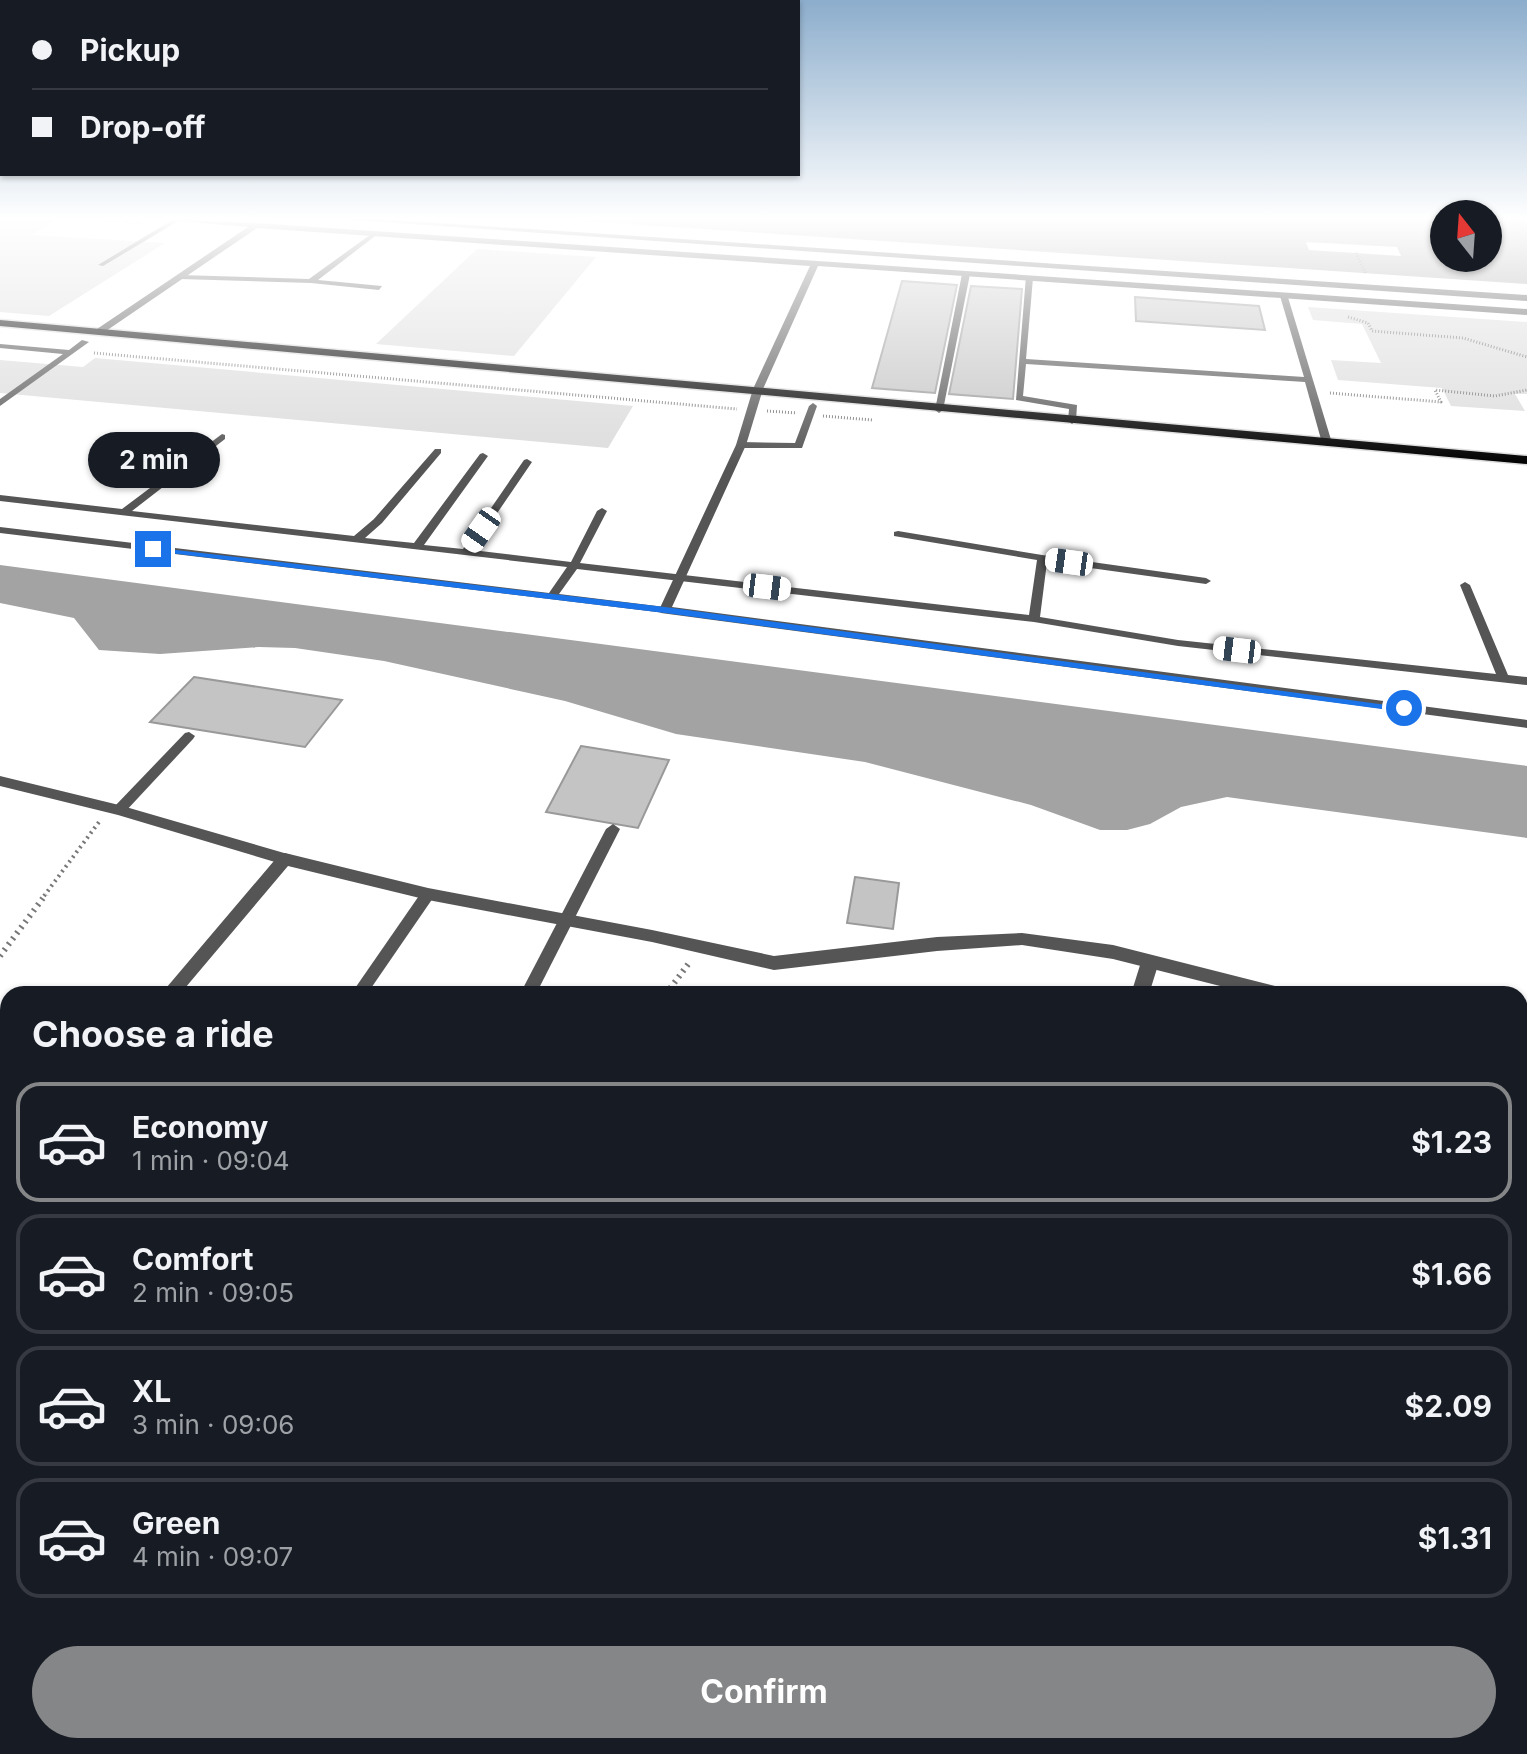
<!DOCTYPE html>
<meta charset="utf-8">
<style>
:root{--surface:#171b24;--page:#20242c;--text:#f1f3f6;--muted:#9ea1a6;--line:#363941;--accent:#858687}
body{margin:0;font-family:Inter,sans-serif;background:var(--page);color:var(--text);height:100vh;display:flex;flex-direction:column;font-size:30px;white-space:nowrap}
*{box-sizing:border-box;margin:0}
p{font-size:26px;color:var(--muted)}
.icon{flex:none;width:44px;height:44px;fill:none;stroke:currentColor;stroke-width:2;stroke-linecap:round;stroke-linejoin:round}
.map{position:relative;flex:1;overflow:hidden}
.panel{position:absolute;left:0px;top:986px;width:1528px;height:768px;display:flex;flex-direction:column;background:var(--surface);border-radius:24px 24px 0 0;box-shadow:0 2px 6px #0004}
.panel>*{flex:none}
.banner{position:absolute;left:0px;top:0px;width:800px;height:176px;box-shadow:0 2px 6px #0004;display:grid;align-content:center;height:176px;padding:0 32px;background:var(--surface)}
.needle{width:52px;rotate:343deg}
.controls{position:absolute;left:1430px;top:200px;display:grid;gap:16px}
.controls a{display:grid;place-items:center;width:72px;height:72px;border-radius:50%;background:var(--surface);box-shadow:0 2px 6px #0004;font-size:40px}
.end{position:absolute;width:36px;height:36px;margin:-18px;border:10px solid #1a73e8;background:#fff;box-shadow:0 0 0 4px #fff}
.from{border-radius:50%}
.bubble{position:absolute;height:56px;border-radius:28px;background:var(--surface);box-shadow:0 2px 6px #0004;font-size:26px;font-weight:700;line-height:56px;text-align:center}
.car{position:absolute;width:24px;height:48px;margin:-24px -12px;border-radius:10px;box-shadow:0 0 6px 2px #0007;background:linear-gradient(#fff 24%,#345 0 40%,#fff 0 76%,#345 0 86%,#fff 0)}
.banner b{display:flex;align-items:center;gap:28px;height:76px;font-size:30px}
.banner b+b{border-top:2px solid var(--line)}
.banner i{width:20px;height:20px;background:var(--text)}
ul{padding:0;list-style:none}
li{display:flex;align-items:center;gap:24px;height:120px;margin:0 16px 12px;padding:0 16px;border:4px solid var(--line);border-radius:24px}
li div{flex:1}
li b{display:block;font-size:30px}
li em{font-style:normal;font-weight:700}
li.on{border-color:var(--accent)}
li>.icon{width:72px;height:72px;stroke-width:1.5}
h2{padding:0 32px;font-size:36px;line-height:96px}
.button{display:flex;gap:16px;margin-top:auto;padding:16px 32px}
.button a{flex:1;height:92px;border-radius:48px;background:var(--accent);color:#fff;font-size:32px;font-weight:700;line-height:92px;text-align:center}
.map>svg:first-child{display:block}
</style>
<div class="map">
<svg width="1527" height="1754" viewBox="0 0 1527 1754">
<rect width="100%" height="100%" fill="#fff"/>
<!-- green -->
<g fill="#dcdcdc">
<path d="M0 219H58L32 235 165 243 49 316 0 312Z"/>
<path d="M477 249 596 257 514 356 376 344Z"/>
<path d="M1308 307 1527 322V394H1515L1525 411 1451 406 1442 388 1338 380 1331 360 1381 363 1362 324 1313 320Z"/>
<path d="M95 358 633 406 608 448 0 393V360L83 367Z"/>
<path d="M0 1376 8 1379V1746H135L130 1754H0Z"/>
</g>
<!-- water -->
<g fill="#a3a3a3">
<path d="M553 219H1444V258H1488V219H1527V284Z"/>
<path d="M0 565 1527 766V838L1227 797 1181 807 1150 824 1127 830H1100L1031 805 865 762 676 734 565 701 384 661 295 648 259 647 160 654 99 650 74 618 0 603Z"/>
</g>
<!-- pier -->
<path fill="#fff" d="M1306 242 1397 247 1401 256 1309 250Z"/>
<!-- building -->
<g fill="#c4c4c4" stroke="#999" stroke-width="2">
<path d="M902 281 957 285 935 393 872 388Z"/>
<path d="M971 286 1022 289 1013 399 949 394Z"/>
<path d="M1135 297 1259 306 1265 330 1136 321Z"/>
<path d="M194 677 342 700 305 747 150 722Z"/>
<path d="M581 746 669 760 638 828 546 812Z"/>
<path d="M855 877 899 883 893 929 847 923Z"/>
</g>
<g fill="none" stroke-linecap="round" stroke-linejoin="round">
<!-- primary casing -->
<g stroke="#dbdbdb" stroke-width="3">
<path id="primary" d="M0 320 1527 456V464L0 326Z"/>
</g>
<!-- path-far2 -->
<g stroke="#777" stroke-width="3" stroke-dasharray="1 2" stroke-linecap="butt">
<path d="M94 219 144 223"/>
<path d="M1356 253 1366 274"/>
<path d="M1348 317 1368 323 1372 331 1463 338 1527 357"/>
<path d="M94 353 737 409"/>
<path d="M1330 393 1441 402 1435 390 1495 396 1527 390"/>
<path d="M767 411 797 413"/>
<path d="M823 416 873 420"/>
</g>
<!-- path-far1 -->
<path stroke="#777" stroke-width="4" stroke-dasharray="2 4" stroke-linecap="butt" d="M44 896 99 822"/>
<!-- path -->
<g stroke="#777" stroke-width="6" stroke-dasharray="2 5" stroke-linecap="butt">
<path d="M0 956 46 894"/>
<path d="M666 994 689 963"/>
</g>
<!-- service -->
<g fill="#555" fill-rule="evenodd">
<path d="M174 219 180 220 103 266 98 265Z"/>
<path d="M374 232 379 233 318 280 382 286 379 290 311 283 180 279 176 277 180 275 309 279Z"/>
<path d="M966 272 970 274 943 410 939 413 935 410 962 274Z"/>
<path d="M1026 276 1033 278 1026 359 1304 377 1280 296 1287 294 1332 443 1327 446 1322 443 1305 382 1026 364 1023 396 1077 405 1076 421 1072 424 1068 421 1069 409 1016 400Z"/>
<path d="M82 340 89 342 0 406V399L63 354 0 348V344L69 350Z"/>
<path d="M813 403 817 406 802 448H741L736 445 741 442 795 443 809 406Z"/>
<path d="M222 434 225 435V439L132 511 354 536 374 519 435 449H441V453L382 523 365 538 414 543 480 454 483 453 488 456 424 545 463 549 524 460 527 459 532 462 472 550 571 562 597 511 602 508 607 511 580 563 1029 615 1037 560 894 536V532L898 531 1042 555 1206 578 1211 581 1206 584 1047 562 1040 617 1178 640 1496 674 1460 585 1465 582 1470 585 1508 675 1527 677V685L1178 646 1034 622 577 569 559 594 665 607 670 610 665 613 0 533V527L549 593 567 567 0 501V495L122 509Z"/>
<path d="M189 732 195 736 193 739 124 813H114L112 810 114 807 185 733Z"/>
<path d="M613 824 620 829 536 994H520L606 829Z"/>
<path d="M428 889 433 890 435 894 433 898 367 994H351L423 890Z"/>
<path d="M1520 1207 1527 1209V1226L1520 1224Z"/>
</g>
<!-- pedestrian -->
<path fill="#555" fill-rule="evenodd" d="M338 219H379L1527 295V301Z"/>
<!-- minor -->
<g fill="#555" fill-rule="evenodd">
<path d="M154 219 256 223 1527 309V315L818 266 763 389 746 445 672 607 1527 720V728L661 613 659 610 736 445 753 389 810 266 257 228 103 333H97V329L248 227Z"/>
<path d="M0 776 119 805 291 855 293 859 285 865 118 815 0 786Z"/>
<path d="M1150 955 1156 957 1159 962 1149 994H1131L1141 962 1144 957Z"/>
<path d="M707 1746H735L731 1754H703Z"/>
</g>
<!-- tertiary -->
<g fill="#555" fill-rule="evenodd">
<path d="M285 853 428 888 652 930 774 956 937 937 1022 933 1113 945 1279 987 1285 989 1288 994H1252L1113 959 1022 945 937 951 774 970 652 942 428 900 288 866 180 994H161L279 855Z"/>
<path d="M1520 1056 1527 1058V1074L1520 1072Z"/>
<path d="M8 1173V1197L0 1200V1177Z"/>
</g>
<!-- primary -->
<use href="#primary" fill="#000" fill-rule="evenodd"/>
</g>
<!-- sky -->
<linearGradient id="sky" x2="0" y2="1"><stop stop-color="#8cadcc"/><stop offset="0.47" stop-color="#fff"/><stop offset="1" stop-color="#fff" stop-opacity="0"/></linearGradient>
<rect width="1527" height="465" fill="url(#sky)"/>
<!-- route -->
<path fill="#1a73e8" d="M150 547 665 607 1409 708 1404 712 665 613 153 551Z"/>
</svg>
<div class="controls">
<a><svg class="needle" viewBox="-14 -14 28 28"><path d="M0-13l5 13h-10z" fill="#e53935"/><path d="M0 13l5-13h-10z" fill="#9ea1a6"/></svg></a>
</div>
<i class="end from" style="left:1404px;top:708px"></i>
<i class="end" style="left:153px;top:549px"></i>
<div class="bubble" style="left:88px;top:432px;width:132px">2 min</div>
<i class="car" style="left:481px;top:530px;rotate:215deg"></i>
<i class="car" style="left:1069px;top:562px;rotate:278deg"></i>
<i class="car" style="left:767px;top:587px;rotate:97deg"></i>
<i class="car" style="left:1237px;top:650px;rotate:277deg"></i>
<div class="banner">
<b><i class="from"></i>Pickup</b>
<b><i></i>Drop-off</b>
</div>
<section class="panel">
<h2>Choose a ride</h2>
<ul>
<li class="on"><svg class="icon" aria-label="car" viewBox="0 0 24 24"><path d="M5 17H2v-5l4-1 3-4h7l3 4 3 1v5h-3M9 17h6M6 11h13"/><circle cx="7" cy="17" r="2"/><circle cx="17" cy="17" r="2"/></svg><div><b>Economy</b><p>1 min · 09:04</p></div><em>$1.23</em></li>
<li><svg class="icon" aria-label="car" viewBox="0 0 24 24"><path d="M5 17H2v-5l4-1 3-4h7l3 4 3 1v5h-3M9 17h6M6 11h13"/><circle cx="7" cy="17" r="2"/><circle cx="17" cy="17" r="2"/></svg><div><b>Comfort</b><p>2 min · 09:05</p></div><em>$1.66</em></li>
<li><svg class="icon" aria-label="car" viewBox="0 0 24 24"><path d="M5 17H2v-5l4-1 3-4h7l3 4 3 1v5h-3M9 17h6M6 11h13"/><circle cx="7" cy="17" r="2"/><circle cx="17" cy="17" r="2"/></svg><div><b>XL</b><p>3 min · 09:06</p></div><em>$2.09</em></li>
<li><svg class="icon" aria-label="car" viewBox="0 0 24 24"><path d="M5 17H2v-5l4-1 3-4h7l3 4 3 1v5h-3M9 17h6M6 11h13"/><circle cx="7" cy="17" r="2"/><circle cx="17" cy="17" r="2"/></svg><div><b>Green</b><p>4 min · 09:07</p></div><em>$1.31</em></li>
</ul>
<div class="button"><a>Confirm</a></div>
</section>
</div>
